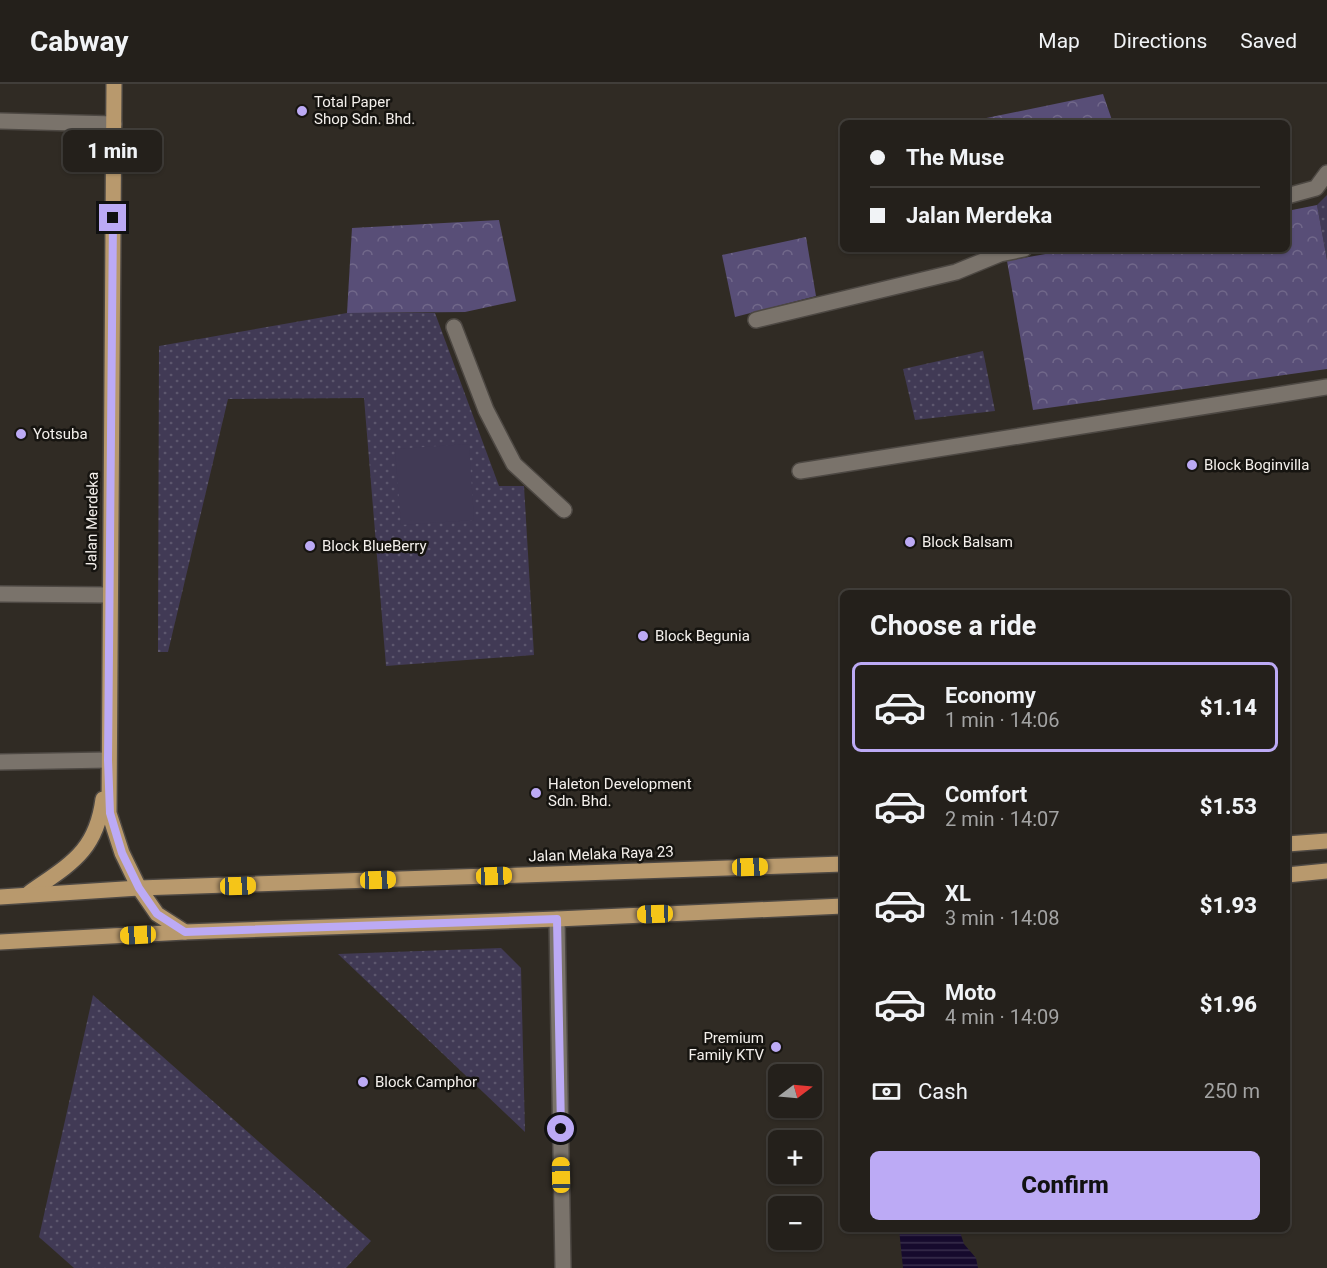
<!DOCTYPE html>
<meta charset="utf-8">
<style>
:root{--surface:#24201b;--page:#302d28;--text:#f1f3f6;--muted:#a3a3a3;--line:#413e3a;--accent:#bcaaf5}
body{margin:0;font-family:Roboto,sans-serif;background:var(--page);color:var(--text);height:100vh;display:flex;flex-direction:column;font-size:22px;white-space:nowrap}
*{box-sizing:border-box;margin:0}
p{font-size:20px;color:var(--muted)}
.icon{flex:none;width:33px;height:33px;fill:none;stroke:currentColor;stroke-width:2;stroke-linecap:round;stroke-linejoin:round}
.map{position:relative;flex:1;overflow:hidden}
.panel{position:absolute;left:840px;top:506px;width:450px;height:642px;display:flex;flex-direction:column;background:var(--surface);border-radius:9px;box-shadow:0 2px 4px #0004,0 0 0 2px var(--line)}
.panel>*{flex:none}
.guide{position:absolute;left:840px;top:36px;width:450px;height:132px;border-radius:9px;box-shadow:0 2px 4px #0004,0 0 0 2px var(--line);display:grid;align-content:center;height:132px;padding:0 30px;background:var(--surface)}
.needle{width:39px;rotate:74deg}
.fabs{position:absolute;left:768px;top:980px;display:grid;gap:12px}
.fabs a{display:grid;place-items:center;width:54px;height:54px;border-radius:9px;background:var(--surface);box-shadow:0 2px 4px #0004,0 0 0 2px var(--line);font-size:30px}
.end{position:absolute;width:27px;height:27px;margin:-14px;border:8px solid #bcaaf5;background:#111;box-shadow:0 0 0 3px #111}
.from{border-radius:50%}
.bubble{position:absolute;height:42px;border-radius:9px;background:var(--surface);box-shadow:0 2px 4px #0004,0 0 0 2px var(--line);font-size:20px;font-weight:800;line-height:42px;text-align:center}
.car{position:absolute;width:18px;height:36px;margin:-18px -9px;border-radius:8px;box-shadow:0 0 4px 2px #0007;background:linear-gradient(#f5c518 24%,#345 0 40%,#f5c518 0 76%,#345 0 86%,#f5c518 0)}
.guide b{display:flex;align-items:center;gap:21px;height:57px;font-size:22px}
.guide b+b{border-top:2px solid var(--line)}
.guide i{width:15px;height:15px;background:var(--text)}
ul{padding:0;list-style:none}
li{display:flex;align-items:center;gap:18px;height:90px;margin:0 12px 9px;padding:0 18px;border:3px solid transparent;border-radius:9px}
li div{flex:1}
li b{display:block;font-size:22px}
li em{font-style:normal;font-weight:800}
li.active{border-color:var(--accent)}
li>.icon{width:54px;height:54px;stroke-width:1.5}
h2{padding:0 30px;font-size:27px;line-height:72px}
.pay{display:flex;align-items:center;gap:15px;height:66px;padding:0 30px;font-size:22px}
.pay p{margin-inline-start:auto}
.primary-button{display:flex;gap:12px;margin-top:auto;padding:12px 30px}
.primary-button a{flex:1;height:69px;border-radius:9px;background:var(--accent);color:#111;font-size:24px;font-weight:800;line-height:69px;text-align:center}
header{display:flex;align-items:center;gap:36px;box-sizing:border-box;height:84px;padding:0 30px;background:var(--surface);border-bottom:2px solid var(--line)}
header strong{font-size:28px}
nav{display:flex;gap:33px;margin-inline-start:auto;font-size:21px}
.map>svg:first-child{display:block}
</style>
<header>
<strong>Cabway</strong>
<nav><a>Map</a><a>Directions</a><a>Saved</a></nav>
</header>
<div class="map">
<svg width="1327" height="1184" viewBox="0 0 1327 1184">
<defs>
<pattern id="grass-dots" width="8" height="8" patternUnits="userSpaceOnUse" patternTransform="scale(1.5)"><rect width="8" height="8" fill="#413a55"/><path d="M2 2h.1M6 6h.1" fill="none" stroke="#5d576e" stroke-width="1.8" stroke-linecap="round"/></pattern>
<pattern id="forest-crowns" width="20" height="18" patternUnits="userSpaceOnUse" patternTransform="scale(1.5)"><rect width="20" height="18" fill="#584e77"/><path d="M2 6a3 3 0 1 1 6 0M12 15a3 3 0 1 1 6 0" fill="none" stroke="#71688a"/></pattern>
<pattern id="water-rules" width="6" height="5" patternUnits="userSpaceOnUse" patternTransform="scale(1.5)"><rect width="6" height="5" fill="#160a2d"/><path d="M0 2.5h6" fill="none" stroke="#382e4c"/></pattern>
</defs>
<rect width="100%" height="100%" fill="#302b24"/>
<!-- grass -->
<g fill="url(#grass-dots)">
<path d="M1327 111V176L1317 121Z"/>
<path d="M347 229H435L499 402H524L534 571 386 582 364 314 228 315 168 568H158L159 262Z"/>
<path d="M983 267 995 327 915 336 903 285Z"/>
<path d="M501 864 521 884 525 1048 338 870Z"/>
<path d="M93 911 371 1157 346 1184H74L39 1153Z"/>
</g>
<!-- forest -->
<g fill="url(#forest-crowns)">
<path d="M1103 10 1113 39H962Z"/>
<path d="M1317 121 1327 176V285L1033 326 1007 177 1073 165H1287V127Z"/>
<path d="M499 136 516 217 465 228 347 229 352 144Z"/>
<path d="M806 153 816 212 735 233 722 171Z"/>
</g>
<!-- park -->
<path fill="#413a55" d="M469 360 474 436 401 441 395 365Z"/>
<!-- water -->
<path fill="url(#water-rules)" d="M899 1145H959L964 1160 976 1174 978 1184H903Z"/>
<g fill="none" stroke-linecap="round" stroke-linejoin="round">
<!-- minor casing -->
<g stroke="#4d4843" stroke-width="18">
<g id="minor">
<path d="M0 37 114 40"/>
<path d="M1287 112 1316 104 1327 89"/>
<path d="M756 236 956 188 1000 170 1024 165"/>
<path d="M454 243 486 326 514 380 564 426"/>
<path d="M800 387 1327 303"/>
<path d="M0 510 109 511"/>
<path d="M0 678 108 676"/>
<path d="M557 835 563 1184"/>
</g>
</g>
<!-- major casing -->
<g stroke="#4d4843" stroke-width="18">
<g id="major">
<path d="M114 0 109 729 122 769 139 804 157 830 185 848"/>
<path d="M1287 760 1327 757"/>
<path d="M1287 791 1327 787"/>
<path d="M29 809C70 780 96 768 103 715"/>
<path d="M0 813 139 804 843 780"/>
<path d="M0 858 185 848 557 835 843 822"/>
</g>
</g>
<!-- minor -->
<use href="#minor" stroke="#7a736b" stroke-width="15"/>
<!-- major -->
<use href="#major" stroke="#b8996d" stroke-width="15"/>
</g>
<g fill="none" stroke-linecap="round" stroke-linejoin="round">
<!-- route -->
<path stroke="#bcaaf5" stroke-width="8" d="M113 134 108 676 110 729 122 769 139 804 157 830 185 848 557 835 561 1045"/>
</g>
<!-- markers -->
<g fill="#bcaaf5" stroke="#161410" stroke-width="2">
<circle cx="302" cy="27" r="6"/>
<circle cx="21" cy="350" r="6"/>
<circle cx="1192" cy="381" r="6"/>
<circle cx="910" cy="458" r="6"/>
<circle cx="310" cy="462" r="6"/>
<circle cx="643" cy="552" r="6"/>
<circle cx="536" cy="709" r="6"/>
<circle cx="776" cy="963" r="6"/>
<circle cx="363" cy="998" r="6"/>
</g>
<g text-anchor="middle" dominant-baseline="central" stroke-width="5" stroke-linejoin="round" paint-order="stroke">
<!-- poi labels -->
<g font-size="15" fill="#f4f0ec" stroke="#161410" text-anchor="start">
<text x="314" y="18">Total Paper<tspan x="314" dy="17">Shop Sdn. Bhd.</tspan></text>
<text x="33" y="350">Yotsuba</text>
<text x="1204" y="381">Block Boginvilla</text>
<text x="922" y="458">Block Balsam</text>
<text x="322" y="462">Block BlueBerry</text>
<text x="655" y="552">Block Begunia</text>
<text x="548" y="700">Haleton Development<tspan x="548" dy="17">Sdn. Bhd.</tspan></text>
<text x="764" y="954" text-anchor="end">Premium<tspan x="764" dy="17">Family KTV</tspan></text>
<text x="375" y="998">Block Camphor</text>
</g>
<!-- street labels -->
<g font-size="15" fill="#f4f0ec" stroke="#161410">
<text transform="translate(92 437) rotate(-89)">Jalan Merdeka</text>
<text transform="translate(601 770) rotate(-2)">Jalan Melaka Raya 23</text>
</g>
</g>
</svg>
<div class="fabs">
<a><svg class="needle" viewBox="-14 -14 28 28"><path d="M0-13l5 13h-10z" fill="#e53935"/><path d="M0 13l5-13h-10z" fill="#a3a3a3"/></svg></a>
<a>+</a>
<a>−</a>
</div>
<i class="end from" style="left:561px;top:1045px"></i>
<i class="end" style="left:113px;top:134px"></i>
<div class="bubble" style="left:63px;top:46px;width:99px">1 min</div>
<i class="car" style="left:750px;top:783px;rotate:88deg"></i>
<i class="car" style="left:494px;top:792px;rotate:88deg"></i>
<i class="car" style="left:378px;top:796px;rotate:88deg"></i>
<i class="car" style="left:238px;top:802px;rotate:88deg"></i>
<i class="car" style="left:655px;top:830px;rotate:268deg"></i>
<i class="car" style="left:138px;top:851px;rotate:267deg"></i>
<i class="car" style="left:561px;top:1091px;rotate:359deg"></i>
<div class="guide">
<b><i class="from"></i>The Muse</b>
<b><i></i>Jalan Merdeka</b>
</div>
<section class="panel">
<h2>Choose a ride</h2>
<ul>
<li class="active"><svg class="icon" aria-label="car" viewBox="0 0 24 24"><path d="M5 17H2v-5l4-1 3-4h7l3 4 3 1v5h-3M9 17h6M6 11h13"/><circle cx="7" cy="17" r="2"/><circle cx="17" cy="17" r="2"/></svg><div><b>Economy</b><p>1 min · 14:06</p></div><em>$1.14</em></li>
<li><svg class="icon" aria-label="car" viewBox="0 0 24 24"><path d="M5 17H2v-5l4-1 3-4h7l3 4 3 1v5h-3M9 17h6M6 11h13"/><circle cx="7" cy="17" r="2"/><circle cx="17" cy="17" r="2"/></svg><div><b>Comfort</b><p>2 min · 14:07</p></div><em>$1.53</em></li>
<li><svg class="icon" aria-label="car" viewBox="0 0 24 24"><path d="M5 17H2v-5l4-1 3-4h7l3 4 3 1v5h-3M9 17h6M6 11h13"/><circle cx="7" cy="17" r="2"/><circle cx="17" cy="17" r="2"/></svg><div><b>XL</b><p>3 min · 14:08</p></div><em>$1.93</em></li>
<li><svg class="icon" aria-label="car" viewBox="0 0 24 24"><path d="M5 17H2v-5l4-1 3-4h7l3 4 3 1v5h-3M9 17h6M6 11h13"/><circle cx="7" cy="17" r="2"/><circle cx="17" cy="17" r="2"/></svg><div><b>Moto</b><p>4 min · 14:09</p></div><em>$1.96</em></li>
</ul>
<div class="pay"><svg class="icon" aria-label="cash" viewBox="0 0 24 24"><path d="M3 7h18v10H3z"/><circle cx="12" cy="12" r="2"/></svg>Cash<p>250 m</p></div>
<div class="primary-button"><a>Confirm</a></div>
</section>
</div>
